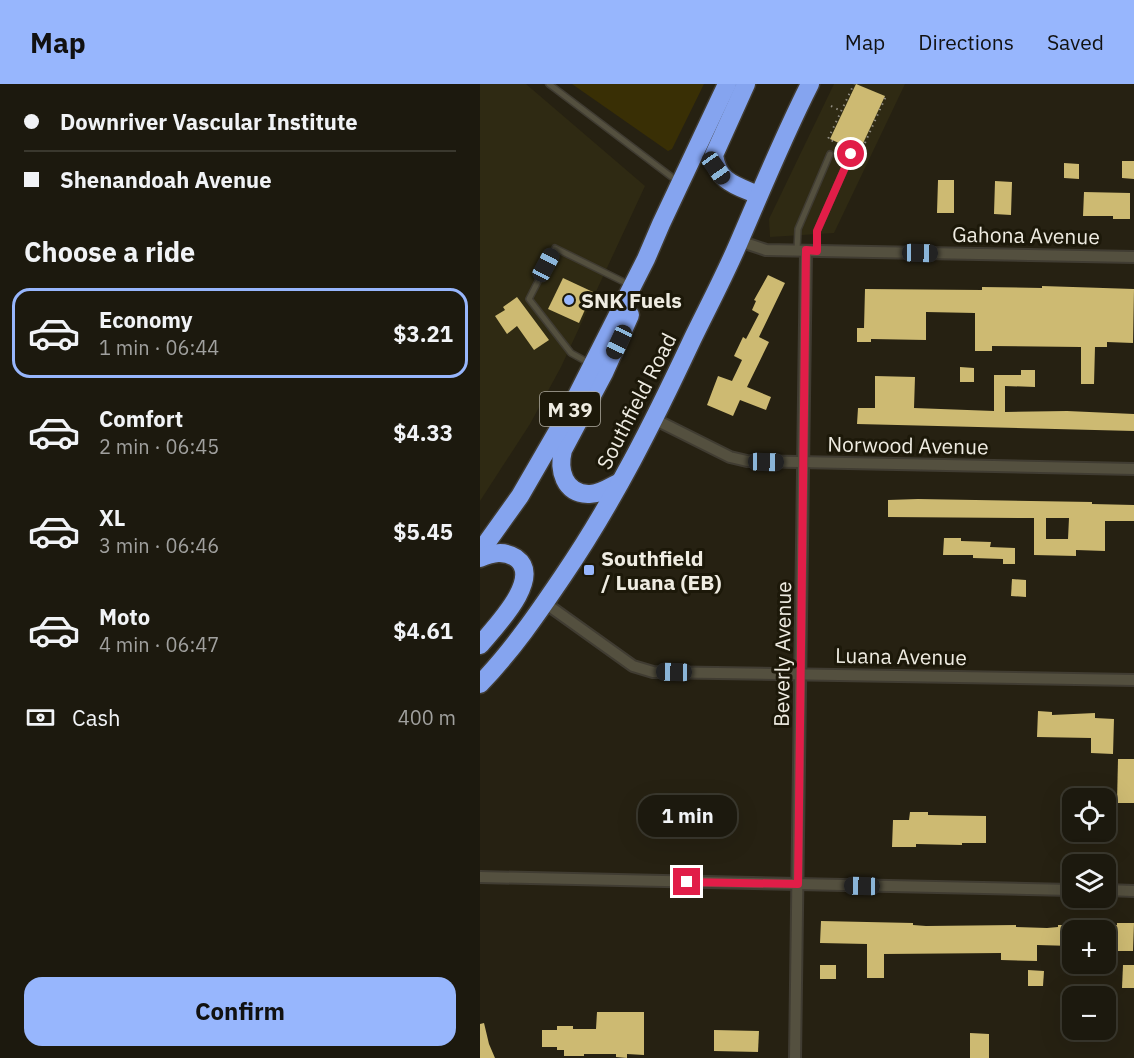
<!DOCTYPE html>
<meta charset="utf-8">
<style>
:root{--surface:#1c190e;--page:#252217;--text:#f1f3f6;--muted:#a0a09e;--line:#3a382e;--accent:#97b6fd}
body{margin:0;font-family:"IBM Plex Sans",sans-serif;background:var(--page);color:var(--text);height:100vh;display:flex;flex-direction:column;font-size:22px;white-space:nowrap}
*{box-sizing:border-box;margin:0}
p{font-size:20px;color:var(--muted)}
.icon{flex:none;width:33px;height:33px;fill:none;stroke:currentColor;stroke-width:2;stroke-linecap:round;stroke-linejoin:round}
.map{position:relative;flex:1;overflow:hidden}
.sheet{display:flex;flex-direction:column;background:var(--surface);width:480px}
.sheet>*{flex:none}
.hud{display:grid;align-content:center;height:132px;padding:0 24px;background:var(--surface)}
.fabs{position:absolute;left:582px;top:704px;display:grid;gap:12px}
.fabs a{display:grid;place-items:center;width:54px;height:54px;border-radius:12px;background:var(--surface);box-shadow:0 6px 24px #0002,0 0 0 2px var(--line);font-size:30px}
.end{position:absolute;width:27px;height:27px;margin:-14px;border:8px solid #e11d48;background:#fff;box-shadow:0 0 0 3px #fff}
.from{border-radius:50%}
.bubble{position:absolute;height:42px;border-radius:18px;background:var(--surface);box-shadow:0 6px 24px #0002,0 0 0 2px var(--line);font-size:20px;font-weight:700;line-height:42px;text-align:center}
.car{position:absolute;width:18px;height:36px;margin:-18px -9px;border-radius:8px;box-shadow:0 0 4px 2px #0007;background:linear-gradient(#222 24%,#8ab4d8 0 40%,#222 0 76%,#8ab4d8 0 86%,#222 0)}
.hud b{display:flex;align-items:center;gap:21px;height:57px;font-size:22px}
.hud b+b{border-top:2px solid var(--line)}
.hud i{width:15px;height:15px;background:var(--text)}
ul{padding:0;list-style:none}
li{display:flex;align-items:center;gap:18px;height:90px;margin:0 12px 9px;padding:0 12px;border:3px solid transparent;border-radius:18px}
li div{flex:1}
li b{display:block;font-size:22px}
li em{font-style:normal;font-weight:700}
li.on{border-color:var(--accent)}
li>.icon{width:54px;height:54px;stroke-width:1.5}
h2{padding:0 24px;font-size:27px;line-height:72px}
.pay{display:flex;align-items:center;gap:15px;height:66px;padding:0 24px;font-size:22px}
.pay p{margin-inline-start:auto}
.action{display:flex;gap:12px;margin-top:auto;padding:12px 24px}
.action a{flex:1;height:69px;border-radius:18px;background:var(--accent);color:#111;font-size:24px;font-weight:700;line-height:69px;text-align:center}
header{display:flex;align-items:center;gap:36px;box-sizing:border-box;height:84px;padding:0 30px;background:var(--accent);color:#111}
header strong{font-size:28px}
nav{display:flex;gap:33px;margin-inline-start:auto;font-size:21px}
main{display:flex;flex:1;min-height:0}
.map>svg:first-child{display:block}
</style>
<header>
<strong>Map</strong>
<nav><a>Map</a><a>Directions</a><a>Saved</a></nav>
</header>
<main>
<section class="sheet">
<div class="hud">
<b><i class="from"></i>Downriver Vascular Institute</b>
<b><i></i>Shenandoah Avenue</b>
</div>
<h2>Choose a ride</h2>
<ul>
<li class="on"><svg class="icon" aria-label="car" viewBox="0 0 24 24"><path d="M5 17H2v-5l4-1 3-4h7l3 4 3 1v5h-3M9 17h6M6 11h13"/><circle cx="7" cy="17" r="2"/><circle cx="17" cy="17" r="2"/></svg><div><b>Economy</b><p>1 min · 06:44</p></div><em>$3.21</em></li>
<li><svg class="icon" aria-label="car" viewBox="0 0 24 24"><path d="M5 17H2v-5l4-1 3-4h7l3 4 3 1v5h-3M9 17h6M6 11h13"/><circle cx="7" cy="17" r="2"/><circle cx="17" cy="17" r="2"/></svg><div><b>Comfort</b><p>2 min · 06:45</p></div><em>$4.33</em></li>
<li><svg class="icon" aria-label="car" viewBox="0 0 24 24"><path d="M5 17H2v-5l4-1 3-4h7l3 4 3 1v5h-3M9 17h6M6 11h13"/><circle cx="7" cy="17" r="2"/><circle cx="17" cy="17" r="2"/></svg><div><b>XL</b><p>3 min · 06:46</p></div><em>$5.45</em></li>
<li><svg class="icon" aria-label="car" viewBox="0 0 24 24"><path d="M5 17H2v-5l4-1 3-4h7l3 4 3 1v5h-3M9 17h6M6 11h13"/><circle cx="7" cy="17" r="2"/><circle cx="17" cy="17" r="2"/></svg><div><b>Moto</b><p>4 min · 06:47</p></div><em>$4.61</em></li>
</ul>
<div class="pay"><svg class="icon" aria-label="cash" viewBox="0 0 24 24"><path d="M3 7h18v10H3z"/><circle cx="12" cy="12" r="2"/></svg>Cash<p>400 m</p></div>
<div class="action"><a>Confirm</a></div>
</section>
<div class="map">
<svg width="654" height="974" viewBox="0 0 654 974">
<rect width="100%" height="100%" fill="#262112"/>
<!-- built -->
<g fill="#2f2a13">
<path d="M0 0H46L165 102 81 283 50 340 0 417Z"/>
<path d="M354 0H425L354 149 290 153 289 135Z"/>
</g>
<!-- green -->
<path fill="#392f05" d="M92 0H224L192 65 188 67Z"/>
<!-- building -->
<g fill="#cdba72" fill-rule="evenodd">
<path d="M376 0 405 12 379 68 350 55Z"/>
<path d="M642 77H654V95L642 94Z"/>
<path d="M584 79 599 80V95L584 94Z"/>
<path d="M458 96H474V129H457Z"/>
<path d="M515 97 532 98 531 131 514 130Z"/>
<path d="M604 108 650 109V135H633V132H603Z"/>
<path d="M288 191 305 199 279 253 289 258 267 303 291 313 286 326 260 316 253 332 227 321 238 292 252 297 262 276 254 272 263 253 266 255 279 230 272 226 276 217 274 216Z"/>
<path d="M83 194 113 208 99 239 68 225Z"/>
<path d="M562 202 654 205 653 259 627 258V263H615L614 300H601V263L512 262V267H495V229L446 228V256L391 255V258H377V244H384L385 205 502 206V203L562 204Z"/>
<path d="M37 213 69 256 54 266 37 242 27 250 15 232 25 226 23 223Z"/>
<path d="M480 283 494 284V298H480Z"/>
<path d="M541 286H555V303L525 302V328L587 327 654 330V347L377 340 378 324H395V292L435 293 434 324 514 327V291H541Z"/>
<path d="M438 415 612 418V420L654 421V437H625V467L596 466V472L554 471V434L408 433V416ZM566 434H589L588 455H566Z"/>
<path d="M464 454H481V457L511 458 510 463 535 464V480H523V475L493 474V471H463Z"/>
<path d="M532 495 546 496V513L531 512Z"/>
<path d="M558 627 572 628V631L615 629V634L634 635 633 670 611 669V654L557 653Z"/>
<path d="M638 675H654V719H637Z"/>
<path d="M430 728H448V731L506 732V759H482V761L436 760V763H412L413 736H429Z"/>
<path d="M341 837 433 839V841L446 842 536 841V843L567 844 578 843V841H592V862L557 861V877L521 876V869L404 870V894H387V860L340 859Z"/>
<path d="M637 839H654L653 867H626V841H637Z"/>
<rect x="340" y="881" width="16" height="14"/>
<path d="M643 881H654V904H642Z"/>
<path d="M548 886 564 887 563 902H548Z"/>
<path d="M580 914H592V930L580 929Z"/>
<path d="M117 928H164V971L147 970V974L136 973V970H104V972H84V966H77V963H62V946H77V942H93V945H116Z"/>
<path d="M4 939 9 960 15 974H0V940Z"/>
<path d="M234 946 279 947 278 968 234 967Z"/>
<path d="M490 949 509 950V974H490Z"/>
</g>
<g fill="none" stroke-linecap="round" stroke-linejoin="round">
<!-- lane casing -->
<g stroke="#403c32" stroke-width="8">
<g id="lane">
<path d="M69 0 197 97"/>
<path d="M317 166 318 145 350 70"/>
<path d="M337 167V147L371 70"/>
<path d="M109 279 91 269 49 215 75 164 148 200"/>
</g>
</g>
<!-- street casing -->
<g stroke="#403c32" stroke-width="14">
<g id="street">
<path d="M259 157 286 166 654 173"/>
<path d="M174 335 250 373 267 377 654 385"/>
<path d="M65 519 153 582 173 588 654 596"/>
<path d="M0 793 592 806"/>
<path d="M626 806 654 807"/>
<path d="M315 974 326 167"/>
</g>
</g>
<!-- highway casing -->
<g stroke="#403c32" stroke-width="21">
<g id="highway">
<path d="M266 0 234 71C238 98 255 101 278 111"/>
<path d="M140 398C130 403 119 411 108 410 84 409 78 386 83 366L124 289 150 231"/>
<path d="M0 468 40 412 88 329 166 175 181 140 247 0"/>
<path d="M0 474C12 469 24 466 36 474 64 494 14 544 0 561"/>
<path d="M0 600C32 567 58 529 83 492 134 417 174 337 212 256 228 223 245 191 259 158 282 105 304 51 330 0"/>
</g>
</g>
<!-- path -->
<g stroke="#928e82" stroke-width="2" stroke-dasharray="1.5 4.5" stroke-linecap="butt">
<path d="M351 22 361 27"/>
<path d="M364 62 348 55 374 0"/>
<path d="M380 70 406 12"/>
</g>
<!-- lane -->
<use href="#lane" stroke="#54503f" stroke-width="5"/>
<!-- street -->
<use href="#street" stroke="#54503f" stroke-width="10"/>
<!-- highway -->
<use href="#highway" stroke="#85a4ef" stroke-width="18"/>
</g>
<g fill="none" stroke-linecap="round" stroke-linejoin="round">
<!-- route -->
<path stroke="#e11d48" stroke-width="8" d="M207 798 318 800 326 166 337 167V147L371 70"/>
</g>
<!-- markers -->
<g fill="#97b6fd" stroke="#1c1809" stroke-width="2">
<circle cx="89" cy="216" r="6"/>
<rect x="103" y="480" width="12" height="12" rx="3"/>
</g>
<g text-anchor="middle" dominant-baseline="central" stroke-width="6" stroke-linejoin="round" paint-order="stroke">
<!-- shield labels -->
<rect fill="#1c1809" stroke="#b0aca1" stroke-width="1.5" x="60" y="308" width="60" height="34" rx="4.5"/>
<g font-size="20" font-weight="bold" fill="#efece2">
<text x="90" y="325">M 39</text>
</g>
<!-- street labels -->
<g font-size="21" fill="#efece2" stroke="#1c1809">
<text transform="translate(546 151) rotate(1)">Gahona Avenue</text>
<text transform="translate(156 317) rotate(-63)">Southfield Road</text>
<text transform="translate(428 361) rotate(1)">Norwood Avenue</text>
<text transform="translate(302 570) rotate(-89)">Beverly Avenue</text>
<text transform="translate(421 572) rotate(1)">Luana Avenue</text>
</g>
<!-- poi labels -->
<g font-size="21" font-weight="bold" fill="#efece2" stroke="#1c1809" text-anchor="start">
<text x="101" y="216">SNK Fuels</text>
<text x="121" y="474">Southfield<tspan x="121" dy="24">/ Luana (EB)</tspan></text>
</g>
</g>
</svg>
<div class="fabs">
<a><svg class="icon" aria-label="locate" viewBox="0 0 24 24"><circle cx="12" cy="12" r="6"/><path d="M12 2v4M12 18v4M2 12h4M18 12h4"/></svg></a>
<a><svg class="icon" aria-label="layers" viewBox="0 0 24 24"><path d="M12 4l9 5-9 5-9-5zM3 14l9 5 9-5"/></svg></a>
<a>+</a>
<a>−</a>
</div>
<i class="end from" style="left:371px;top:70px"></i>
<i class="end" style="left:207px;top:798px"></i>
<div class="bubble" style="left:158px;top:711px;width:99px">1 min</div>
<i class="car" style="left:236px;top:84px;rotate:145deg"></i>
<i class="car" style="left:440px;top:169px;rotate:91deg"></i>
<i class="car" style="left:66px;top:181px;rotate:28deg"></i>
<i class="car" style="left:139px;top:258px;rotate:205deg"></i>
<i class="car" style="left:286px;top:378px;rotate:91deg"></i>
<i class="car" style="left:194px;top:588px;rotate:271deg"></i>
<i class="car" style="left:382px;top:802px;rotate:271deg"></i>
</div>
</main>
